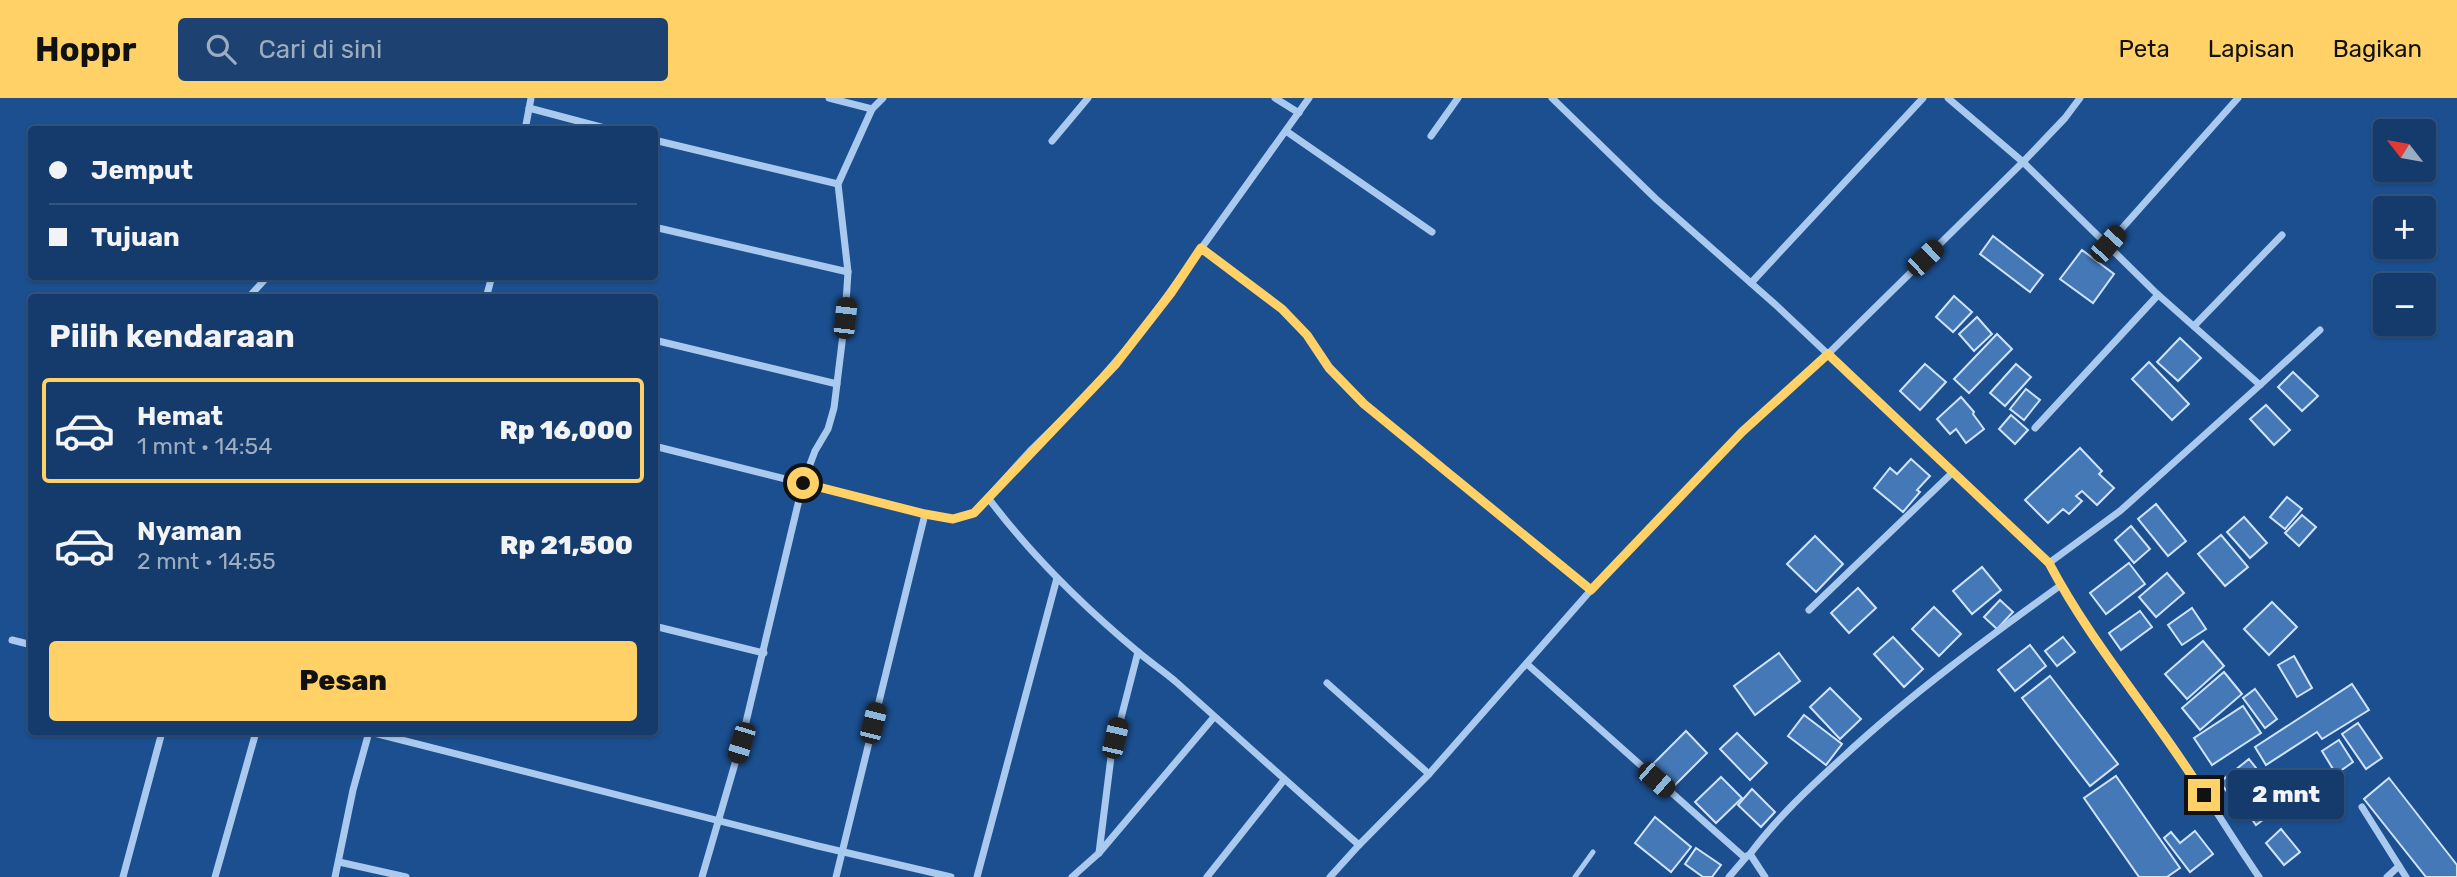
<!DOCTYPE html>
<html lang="id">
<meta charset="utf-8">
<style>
:root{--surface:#143b6b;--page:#1d4271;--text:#f1f3f6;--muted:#9dadc1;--line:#33557e;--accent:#ffd166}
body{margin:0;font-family:Rubik,sans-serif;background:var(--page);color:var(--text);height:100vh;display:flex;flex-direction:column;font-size:26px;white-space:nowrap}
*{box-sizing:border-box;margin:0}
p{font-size:23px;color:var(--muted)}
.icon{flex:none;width:38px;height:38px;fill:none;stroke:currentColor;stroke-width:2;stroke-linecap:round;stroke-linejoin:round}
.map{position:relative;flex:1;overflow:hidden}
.side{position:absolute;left:28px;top:196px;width:630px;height:441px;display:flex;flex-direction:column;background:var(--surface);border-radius:7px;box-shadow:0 2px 5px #0004,0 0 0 2px var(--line)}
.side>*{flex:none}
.banner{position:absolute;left:28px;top:28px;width:630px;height:154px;border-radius:7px;box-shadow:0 2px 5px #0004,0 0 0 2px var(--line);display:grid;align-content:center;height:154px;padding:0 21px;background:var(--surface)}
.needle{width:46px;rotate:301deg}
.tools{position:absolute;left:2373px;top:21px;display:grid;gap:14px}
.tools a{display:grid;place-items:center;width:63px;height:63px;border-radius:7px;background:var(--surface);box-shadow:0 2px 5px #0004,0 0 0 2px var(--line);font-size:35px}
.end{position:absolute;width:32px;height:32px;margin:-16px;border:9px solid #ffd166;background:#111;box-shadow:0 0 0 4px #111}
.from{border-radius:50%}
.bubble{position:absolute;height:49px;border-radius:7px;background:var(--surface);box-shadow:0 2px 5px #0004,0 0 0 2px var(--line);font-size:23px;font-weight:800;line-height:49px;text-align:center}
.car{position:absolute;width:21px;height:42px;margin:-21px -10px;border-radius:9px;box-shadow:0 0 5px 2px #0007;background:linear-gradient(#222 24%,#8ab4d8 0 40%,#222 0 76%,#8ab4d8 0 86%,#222 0)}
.banner b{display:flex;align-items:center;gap:24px;height:66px;font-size:26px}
.banner b+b{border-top:2px solid var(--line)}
.banner i{width:18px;height:18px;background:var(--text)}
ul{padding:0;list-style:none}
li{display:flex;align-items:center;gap:21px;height:105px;margin:0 14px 10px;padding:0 7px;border:4px solid transparent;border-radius:7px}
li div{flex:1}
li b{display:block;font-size:26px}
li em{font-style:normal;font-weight:800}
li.active{border-color:var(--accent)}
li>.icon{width:63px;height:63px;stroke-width:1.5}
h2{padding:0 21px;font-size:32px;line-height:84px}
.button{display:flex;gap:14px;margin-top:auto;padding:14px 21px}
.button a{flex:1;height:80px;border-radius:7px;background:var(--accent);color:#111;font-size:28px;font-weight:800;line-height:80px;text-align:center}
header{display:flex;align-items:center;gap:42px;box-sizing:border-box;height:98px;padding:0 35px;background:var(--accent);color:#111}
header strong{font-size:33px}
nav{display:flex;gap:38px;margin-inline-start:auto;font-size:24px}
.search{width:490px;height:63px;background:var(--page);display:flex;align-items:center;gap:18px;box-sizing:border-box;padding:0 24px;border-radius:7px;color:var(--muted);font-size:26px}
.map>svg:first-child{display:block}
</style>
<header>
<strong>Hoppr</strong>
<div class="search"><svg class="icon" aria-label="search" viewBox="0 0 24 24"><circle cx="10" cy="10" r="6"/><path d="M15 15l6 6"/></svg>Cari di sini</div>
<nav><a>Peta</a><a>Lapisan</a><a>Bagikan</a></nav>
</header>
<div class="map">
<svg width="2457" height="779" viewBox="0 0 2457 779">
<rect width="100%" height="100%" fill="#1b4f8f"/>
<!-- building -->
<g fill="#4478b7" stroke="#cfe3fa" stroke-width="2">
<path d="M1993 138 2043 177 2030 194 1980 156Z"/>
<path d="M2082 152 2114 176 2093 205 2060 181Z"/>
<path d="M1954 198 1972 214 1953 234 1936 219Z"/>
<path d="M1977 219 1992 236 1974 253 1959 236Z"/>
<path d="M1997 236 2012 251 1969 295 1954 281Z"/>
<path d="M2180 240 2201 260 2178 283 2157 264Z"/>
<path d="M2149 264 2189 306 2172 322 2132 281Z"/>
<path d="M1925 266 1946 284 1920 312 1900 293Z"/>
<path d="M2016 266 2031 279 2005 308 1990 295Z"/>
<path d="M2293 274 2318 298 2302 313 2278 289Z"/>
<path d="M2026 291 2040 302 2024 322 2010 311Z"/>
<path d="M1961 299 1974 314 1973 316 1984 331 1966 345 1956 331 1950 336 1937 321Z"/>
<path d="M2266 307 2290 332 2274 347 2250 321Z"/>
<path d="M2011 317 2028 332 2015 346 1999 331Z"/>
<path d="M2080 350 2102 373 2099 376 2114 390 2097 407 2082 393 2076 398 2082 403 2069 416 2063 411 2048 425 2025 402Z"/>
<path d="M1911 361 1930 378 1917 392 1920 394 1903 414 1874 390 1890 370 1897 376Z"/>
<path d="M2287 399 2302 411 2285 431 2270 419Z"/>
<path d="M2156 406 2186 443 2168 458 2138 421Z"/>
<path d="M2302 417 2316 429 2299 448 2285 435Z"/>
<path d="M2244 419 2267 445 2250 460 2227 434Z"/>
<path d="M2131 428 2150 451 2134 465 2115 442Z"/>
<path d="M2221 437 2248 469 2225 488 2198 456Z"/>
<path d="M1815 438 1843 466 1816 494 1787 466Z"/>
<path d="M2129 465 2145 486 2106 516 2090 495Z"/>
<path d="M1982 469 2001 492 1972 516 1953 493Z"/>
<path d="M2167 475 2184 495 2156 519 2139 499Z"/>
<path d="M1858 490 1876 510 1849 535 1831 515Z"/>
<path d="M2000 502 2013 514 1997 531 1984 519Z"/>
<path d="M2272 504 2297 529 2269 557 2244 531Z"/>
<path d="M1934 509 1961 536 1939 558 1912 531Z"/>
<path d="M2192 510 2206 531 2182 547 2168 527Z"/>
<path d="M2140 513 2152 529 2121 552 2109 535Z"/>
<path d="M1893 539 1923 571 1904 589 1874 556Z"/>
<path d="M2063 539 2075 554 2057 568 2045 553Z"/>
<path d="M2203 543 2224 568 2187 601 2165 576Z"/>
<path d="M2030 547 2046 568 2015 593 1998 572Z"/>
<path d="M1779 555 1800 583 1755 617 1734 588Z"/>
<path d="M2294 558 2312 590 2297 599 2278 567Z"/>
<path d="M2224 574 2242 596 2200 632 2182 610Z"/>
<path d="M2050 578 2118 666 2090 688 2022 600Z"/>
<path d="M2352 586 2369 612 2322 641 2317 634 2266 667 2255 649Z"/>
<path d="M1830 590 1861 621 1840 641 1810 609Z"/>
<path d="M2255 591 2277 621 2265 630 2243 600Z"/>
<path d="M2243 608 2261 635 2212 667 2194 640Z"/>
<path d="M1804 617 1842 646 1826 667 1788 638Z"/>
<path d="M2358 625 2382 660 2366 671 2342 636Z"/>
<path d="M1686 633 1707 655 1674 688 1653 666Z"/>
<path d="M1737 635 1767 665 1750 682 1720 651Z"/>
<path d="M2339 642 2353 664 2336 676 2322 653Z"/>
<path d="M2249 661 2271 689 2240 712 2220 684Z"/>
<path d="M2116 678 2180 770 2167 779H2139L2084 700Z"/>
<path d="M1721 679 1742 700 1716 725 1695 704Z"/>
<path d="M2389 680 2457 767V779H2426L2364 701Z"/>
<path d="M2288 682 2298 696 2256 727 2246 713Z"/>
<path d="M1752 691 1775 714 1761 729 1738 707Z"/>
<path d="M1655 719 1691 749 1671 774 1635 745Z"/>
<path d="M2281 731 2300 754 2284 767 2266 745Z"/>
<path d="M2195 733 2213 756 2190 774 2164 740 2171 734 2180 745Z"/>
<path d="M1696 750 1721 767 1712 779H1703L1685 766Z"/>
</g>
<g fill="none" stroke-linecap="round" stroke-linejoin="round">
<!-- service -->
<path stroke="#a9c9ee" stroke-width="5" d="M1575 779 1593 754"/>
<!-- minor -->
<g stroke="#a9c9ee" stroke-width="7">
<path d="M829 0 872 11"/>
<path d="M1275 0 1299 15"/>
<path d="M1552 0 1656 101 1778 209 2049 465C2082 528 2127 584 2168 641 2200 686 2228 734 2259 779"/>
<path d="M1948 0 2023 64 2155 194 2260 287 2120 413 2049 465"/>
<path d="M529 10 612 32"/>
<path d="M525 32 531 0"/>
<path d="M1286 33 1432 134"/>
<path d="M1431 38 1458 0"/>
<path d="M654 42 838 86"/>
<path d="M1052 43 1088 0"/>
<path d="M654 129 848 174"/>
<path d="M2108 146 2238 0"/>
<path d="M1201 150 1282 211 1307 237 1329 270 1364 306 1591 492"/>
<path d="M1751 185 1923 0"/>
<path d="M248 200 268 178"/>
<path d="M486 200 492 178"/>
<path d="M2194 228 2282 137"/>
<path d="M654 242 837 286"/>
<path d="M2260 287 2320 232"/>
<path d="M2035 330 2158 197"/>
<path d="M654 348 925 416 953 421 974 415 1030 353 1085 299 1142 233 1309 0"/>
<path d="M989 401C1032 458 1083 508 1138 554 1150 564 1163 573 1175 583 1237 638 1297 693 1359 747"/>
<path d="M1809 512 1952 375"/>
<path d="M654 528 764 555"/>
<path d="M12 542 32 547"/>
<path d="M1527 566 1745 760"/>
<path d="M1327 585 1429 676"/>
<path d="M370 634 818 748 951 779"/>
<path d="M2362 709 2406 779"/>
<path d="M1099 755 1111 659 1138 554"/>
<path d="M339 764 406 779"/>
<path d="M123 779 162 634"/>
<path d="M215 779 256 634"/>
<path d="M335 779 353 692 369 634"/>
<path d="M702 779 741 645 803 385 815 353 828 331 834 310 845 220 848 174 838 86 872 11 883 0"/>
<path d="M836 779 925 416"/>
<path d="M977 779 1057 480"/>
<path d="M1072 779 1099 755 1214 619"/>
<path d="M1207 779 1284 682"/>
<path d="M1330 779 1359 747 1429 676 1591 492 1742 334 1828 256 2023 64 2065 20 2080 0"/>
<path d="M1729 779 1747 758"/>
<path d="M1765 779 1750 756C1777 720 1810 689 1843 659 1911 596 1986 541 2061 487"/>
<path d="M2387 779 2399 768"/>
</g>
</g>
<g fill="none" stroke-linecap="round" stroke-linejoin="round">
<!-- route -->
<path stroke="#ffd166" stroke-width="9" d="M803 385 925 416 953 421 974 415 1115 267 1171 195 1201 150 1282 211 1307 237 1329 270 1364 306 1591 492 1742 334 1828 256 2049 465C2092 547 2155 618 2204 697"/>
</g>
</svg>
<div class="tools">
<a><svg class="needle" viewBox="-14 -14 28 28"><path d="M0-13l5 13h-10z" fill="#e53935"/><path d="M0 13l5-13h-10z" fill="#9dadc1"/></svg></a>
<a>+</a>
<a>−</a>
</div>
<i class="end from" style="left:803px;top:385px"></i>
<i class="end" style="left:2204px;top:697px"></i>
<div class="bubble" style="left:2228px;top:672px;width:116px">2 mnt</div>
<i class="car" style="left:2108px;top:146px;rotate:42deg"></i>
<i class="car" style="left:1925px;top:160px;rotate:46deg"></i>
<i class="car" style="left:845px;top:220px;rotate:6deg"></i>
<i class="car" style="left:873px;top:625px;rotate:14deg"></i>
<i class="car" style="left:1115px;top:640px;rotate:13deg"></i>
<i class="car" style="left:741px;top:645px;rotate:197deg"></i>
<i class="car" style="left:1656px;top:682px;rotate:131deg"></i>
<div class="banner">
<b><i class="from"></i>Jemput</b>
<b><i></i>Tujuan</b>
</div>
<section class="side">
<h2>Pilih kendaraan</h2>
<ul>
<li class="active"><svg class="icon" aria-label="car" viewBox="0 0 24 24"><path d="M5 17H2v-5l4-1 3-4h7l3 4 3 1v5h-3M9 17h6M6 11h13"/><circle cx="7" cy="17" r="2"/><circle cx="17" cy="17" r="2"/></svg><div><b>Hemat</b><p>1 mnt · 14:54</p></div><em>Rp 16,000</em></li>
<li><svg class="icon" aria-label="car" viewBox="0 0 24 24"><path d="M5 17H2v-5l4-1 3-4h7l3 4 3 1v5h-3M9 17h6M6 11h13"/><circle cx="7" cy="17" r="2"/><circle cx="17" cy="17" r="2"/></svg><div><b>Nyaman</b><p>2 mnt · 14:55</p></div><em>Rp 21,500</em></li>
</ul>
<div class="button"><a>Pesan</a></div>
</section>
</div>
